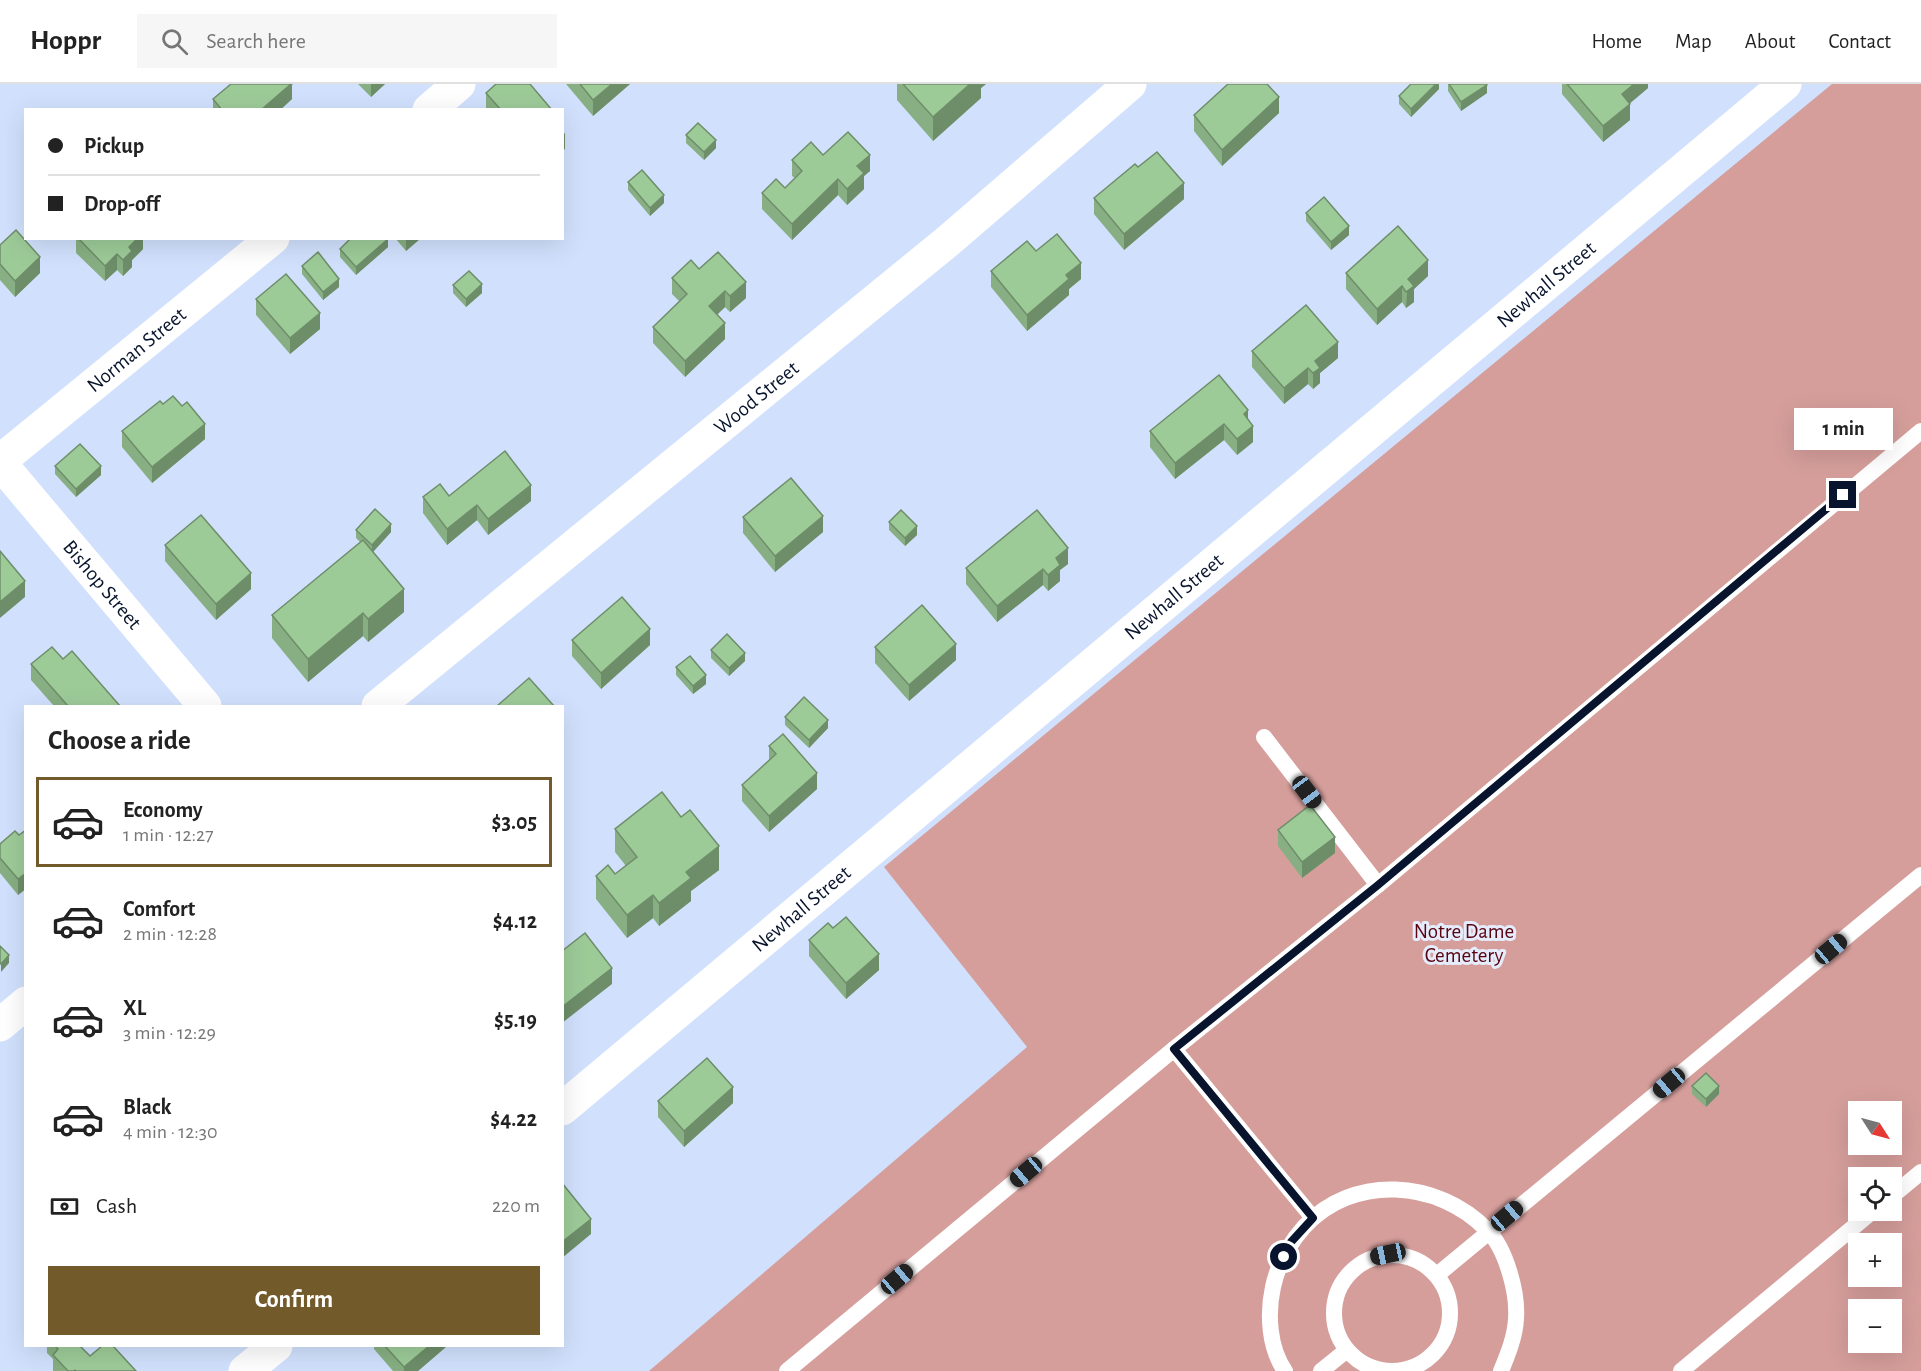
<!DOCTYPE html>
<meta charset="utf-8">
<style>
:root{--surface:#fff;--page:#f6f6f6;--text:#222;--muted:#767676;--line:#e0e0e0;--accent:#725a2a}
body{margin:0;font-family:"Alegreya Sans",sans-serif;background:var(--page);color:var(--text);height:100vh;display:flex;flex-direction:column;font-size:22px;white-space:nowrap}
*{box-sizing:border-box;margin:0}
p{font-size:20px;color:var(--muted)}
.icon{flex:none;width:33px;height:33px;fill:none;stroke:currentColor;stroke-width:2;stroke-linecap:round;stroke-linejoin:round}
.map{position:relative;flex:1;overflow:hidden}
.side{position:absolute;left:24px;top:621px;width:540px;height:642px;display:flex;flex-direction:column;background:var(--surface);border-radius:0px;box-shadow:0 6px 24px #0002}
.side>*{flex:none}
.guide{position:absolute;left:24px;top:24px;width:540px;height:132px;border-radius:0px;box-shadow:0 6px 24px #0002;display:grid;align-content:center;height:132px;padding:0 24px;background:var(--surface)}
.needle{width:39px;rotate:126deg}
.controls{position:absolute;left:1848px;top:1017px;display:grid;gap:12px}
.controls a{display:grid;place-items:center;width:54px;height:54px;border-radius:0px;background:var(--surface);box-shadow:0 6px 24px #0002;font-size:30px}
.end{position:absolute;width:27px;height:27px;margin:-14px;border:8px solid #08142d;background:#fff;box-shadow:0 0 0 3px #fff}
.from{border-radius:50%}
.bubble{position:absolute;height:42px;border-radius:0px;background:var(--surface);box-shadow:0 6px 24px #0002;font-size:20px;font-weight:600;line-height:42px;text-align:center}
.car{position:absolute;width:18px;height:36px;margin:-18px -9px;border-radius:8px;box-shadow:0 0 4px 2px #0007;background:linear-gradient(#222 24%,#8ab4d8 0 40%,#222 0 76%,#8ab4d8 0 86%,#222 0)}
.guide b{display:flex;align-items:center;gap:21px;height:57px;font-size:22px}
.guide b+b{border-top:2px solid var(--line)}
.guide i{width:15px;height:15px;background:var(--text)}
ul{padding:0;list-style:none}
li{display:flex;align-items:center;gap:18px;height:90px;margin:0 12px 9px;padding:0 12px;border:3px solid transparent;border-radius:0px}
li div{flex:1}
li b{display:block;font-size:22px}
li em{font-style:normal;font-weight:600}
li.active{border-color:var(--accent)}
li>.icon{width:54px;height:54px;stroke-width:1.5}
h2{padding:0 24px;font-size:27px;line-height:72px}
.pay{display:flex;align-items:center;gap:15px;height:66px;padding:0 24px;font-size:22px}
.pay p{margin-inline-start:auto}
.primary-button{display:flex;gap:12px;margin-top:auto;padding:12px 24px}
.primary-button a{flex:1;height:69px;border-radius:0px;background:var(--accent);color:#fff;font-size:24px;font-weight:600;line-height:69px;text-align:center}
header{display:flex;align-items:center;gap:36px;box-sizing:border-box;height:84px;padding:0 30px;background:var(--surface);border-bottom:2px solid var(--line)}
header strong{font-size:28px}
nav{display:flex;gap:33px;margin-inline-start:auto;font-size:21px}
.search{width:420px;height:54px;background:var(--page);display:flex;align-items:center;gap:15px;box-sizing:border-box;padding:0 21px;border-radius:0px;color:var(--muted);font-size:22px}
.map>svg:first-child{display:block}
</style>
<header>
<strong>Hoppr</strong>
<div class="search"><svg class="icon" aria-label="search" viewBox="0 0 24 24"><circle cx="10" cy="10" r="6"/><path d="M15 15l6 6"/></svg>Search here</div>
<nav><a>Home</a><a>Map</a><a>About</a><a>Contact</a></nav>
</header>
<div class="map">
<svg width="1921" height="1287" viewBox="0 0 1921 1287">
<rect width="100%" height="100%" fill="#d1e1fd"/>
<!-- green -->
<path fill="#d59e9b" fill-rule="evenodd" d="M1832 0H1921V1287H649L1027 963 884 783ZM1858 1028H1892V1060H1858ZM1858 1094H1892V1126H1858ZM1858 1160H1892V1192H1858ZM1858 1226H1892V1258H1858Z"/>
<g fill="none" stroke-linecap="round" stroke-linejoin="round">
<!-- lane -->
<g stroke="#fff" stroke-width="16">
<path d="M1264 653 1378 801"/>
<path d="M1174 965 1313 1134"/>
<path d="M1892 1112 1921 1088"/>
<circle cx="1392" cy="1229" r="58"/>
<path d="M1437 1191 1921 791"/>
<path d="M787 1287 1174 965 1378 801 1921 347"/>
<path d="M1285 1287C1269 1264 1267 1230 1273 1203 1278 1180 1288 1161 1304 1143 1352 1090 1438 1095 1487 1146 1506 1164 1518 1209 1516 1235 1515 1253 1508 1270 1501 1287"/>
<path d="M1321 1287 1347 1266"/>
<path d="M1681 1287 1874 1126"/>
</g>
<!-- street -->
<g stroke="#fff" stroke-width="33">
<path d="M429 26 459 0"/>
<path id="s1" d="M0 377 273 154"/>
<path id="s2" d="M0 379 205 622"/>
<path id="s3" d="M378 622 948 157 1130 0"/>
<path d="M0 941 26 919"/>
<path id="s4" d="M562 1025 1785 0"/>
<path d="M245 1287 276 1262"/>
</g>
</g>
<!-- wall -->
<g fill="#87af83">
<path d="M358 0H385L371 13Z"/>
<path d="M566 0H630L593 32Z"/>
<path d="M897 0H986L981 4V14L933 57 897 16Z"/>
<path d="M1439 0V5L1411 33 1399 20V12Z"/>
<path d="M1448 0 1487 9 1461 27 1448 7Z"/>
<path d="M1562 0H1648V4L1629 20 1630 36 1603 58 1562 10Z"/>
<path d="M292 1V15L280 26H213V15Z"/>
<path d="M486 9 552 26H487L486 24Z"/>
<path d="M1279 29 1222 82 1194 47V31Z"/>
<path d="M686 51 716 64 704 76 686 59Z"/>
<path d="M823 71 870 87 864 92V105L847 121 838 111 792 156 762 125V109L785 104 795 94 792 92V76Z"/>
<path d="M1138 83 1184 115 1124 166 1094 130V114Z"/>
<path d="M628 98 664 119 650 132 628 106Z"/>
<path d="M1306 129 1349 151 1331 166 1306 137Z"/>
<path d="M76 154H143V165L132 176V183L123 192 117 186 105 197 76 169Z"/>
<path d="M395 154H421L406 167Z"/>
<path d="M0 161 40 189 15 213 0 196Z"/>
<path d="M388 163 356 191 340 173V165Z"/>
<path d="M1036 167 1081 195 1069 205V211L1027 247 991 203V187Z"/>
<path d="M302 182 339 203 323 216 302 190Z"/>
<path d="M699 185 746 214 730 228 725 223 717 231 725 255 685 293 653 259V243L680 218 672 210V194Z"/>
<path d="M1346 189 1428 192 1414 205V218L1406 224 1402 218 1377 241 1346 205Z"/>
<path d="M453 201 482 209 466 223 453 209Z"/>
<path d="M256 215 320 245 290 270 256 231Z"/>
<path d="M1252 267 1338 274 1320 289V299L1313 305 1308 300 1284 320 1252 283Z"/>
<path d="M163 320 205 355 152 399 122 363V347Z"/>
<path d="M1248 335 1253 358 1237 371 1224 356 1175 395 1150 363V347Z"/>
<path d="M55 382 101 391 76 413 55 390Z"/>
<path d="M449 412 531 417 488 451 477 436 447 461 423 429V413Z"/>
<path d="M743 433 823 448 775 488 743 449Z"/>
<path d="M889 438 917 451 905 462 889 446Z"/>
<path d="M356 446 391 448 373 468 404 528 368 558 363 552 308 598 272 554V531L360 458 356 454Z"/>
<path d="M165 461 251 505 216 536 165 477Z"/>
<path d="M1068 480 1060 486V497L1048 507 1043 501 997 538 966 500V484Z"/>
<path d="M572 556 650 561 601 605 572 572Z"/>
<path d="M875 563 956 576 909 617 875 579Z"/>
<path d="M711 566 745 577 729 592 711 574Z"/>
<path d="M63 575 120 622H54L31 596V580Z"/>
<path d="M676 583 706 600 693 610 676 591Z"/>
<path d="M785 633 828 644 809 664 785 641Z"/>
<path d="M769 662 817 705 769 748 742 717V701L769 677Z"/>
<path d="M615 745 719 786 691 807V817L659 842 653 834 627 854 596 815V792L615 790 626 782 615 768Z"/>
<path d="M1278 746 1335 769 1302 794 1278 762Z"/>
<path d="M19 751 18 811 0 789V760Z"/>
<path d="M809 856 879 886 846 915 809 872Z"/>
<path d="M1692 1002 1719 1010 1706 1023 1692 1010Z"/>
<path d="M658 1017 733 1019 684 1063 658 1033Z"/>
<path d="M47 1262H80L90 1272 136 1287H53V1275L47 1269Z"/>
<path d="M374 1262H447L418 1287H393L374 1265Z"/>
</g>
<!-- shaded-wall -->
<g fill="#6e8e6a">
<path d="M286 0H293L292 1V15L280 26H262Z"/>
<path d="M371 0H385L371 13Z"/>
<path d="M612 0H630L593 32V16Z"/>
<path d="M970 0H986L981 4V14L933 57V33Z"/>
<path d="M1436 0H1439V5L1411 33V25Z"/>
<path d="M1634 0H1648V4L1622 26V10Z"/>
<path d="M1487 1V9L1461 27V18Z"/>
<path d="M1279 13V29L1222 82V66Z"/>
<path d="M1630 20V36L1603 58V42Z"/>
<path d="M565 49V65L562 67V51Z"/>
<path d="M716 56V64L704 76V68Z"/>
<path d="M870 71V87L864 92V105L847 121V105L857 82Z"/>
<path d="M838 95V111L792 156V140Z"/>
<path d="M1184 99V115L1124 166V150Z"/>
<path d="M664 111V119L650 132V124Z"/>
<path d="M1349 142V151L1331 166V158Z"/>
<path d="M138 154H143V165L132 176V183L123 192V176L129 163Z"/>
<path d="M406 154H421L406 167Z"/>
<path d="M388 155V163L356 191V183Z"/>
<path d="M117 170V186L105 197V182Z"/>
<path d="M40 173V189L15 213V197Z"/>
<path d="M1428 176V192L1414 205V218L1406 224 1408 195Z"/>
<path d="M1081 179V195L1069 205V211L1027 247V231L1066 191Z"/>
<path d="M339 195V203L323 216V208Z"/>
<path d="M746 198V214L730 228V212Z"/>
<path d="M482 200V209L466 223V215Z"/>
<path d="M1402 202V218L1377 241V225Z"/>
<path d="M725 207V223L709 238V222Z"/>
<path d="M320 229V245L290 270V254Z"/>
<path d="M725 239V255L685 293V277Z"/>
<path d="M1338 258V274L1320 289V299L1313 305V289L1315 277Z"/>
<path d="M1308 284V300L1284 320V304Z"/>
<path d="M1248 326V342L1244 330Z"/>
<path d="M205 340V355L152 399V383Z"/>
<path d="M1224 340V356L1175 395V379Z"/>
<path d="M1253 342V358L1237 371V355Z"/>
<path d="M101 382V391L76 413V405Z"/>
<path d="M531 401V417L488 451V435Z"/>
<path d="M477 421V436L447 461V445Z"/>
<path d="M823 432V448L775 488V472Z"/>
<path d="M391 440V448L372 469V461Z"/>
<path d="M917 442V451L905 462V454Z"/>
<path d="M1068 464V480L1060 486V497L1048 507V491L1056 474Z"/>
<path d="M1043 485V501L997 538V522Z"/>
<path d="M251 489V505L216 536V520Z"/>
<path d="M25 497V513L0 534V518Z"/>
<path d="M404 505V528L368 558V535Z"/>
<path d="M363 529V552L308 598V575Z"/>
<path d="M650 545V561L601 605V589Z"/>
<path d="M956 560V576L909 617V601Z"/>
<path d="M745 569V577L729 592V584Z"/>
<path d="M706 591V600L693 610V602Z"/>
<path d="M828 636V644L809 664V656Z"/>
<path d="M817 689V705L769 748V732Z"/>
<path d="M1335 753V769L1302 794V778Z"/>
<path d="M719 762V786L691 807V817L659 842V819L686 788Z"/>
<path d="M26 789V805L18 811V795Z"/>
<path d="M653 811V834L627 854V831Z"/>
<path d="M879 870V886L846 915V899Z"/>
<path d="M9 871V879L1 888V880Z"/>
<path d="M612 884V900L562 939V923Z"/>
<path d="M1719 1002V1010L1706 1023V1015Z"/>
<path d="M733 1003V1019L684 1063V1047Z"/>
<path d="M591 1135V1150L562 1174V1158Z"/>
<path d="M429 1262H447L418 1287H404V1283Z"/>
</g>
<!-- building -->
<g fill="#9dcb98" stroke="#6e8e6a" stroke-width="1.5">
<path d="M231 0H291L262 25V26H222L213 15Z"/>
<path d="M496 0H530L552 26H501L486 9Z"/>
<path d="M580 0H612L593 16Z"/>
<path d="M903 0H970L933 33Z"/>
<path d="M1228 0H1267L1279 13 1222 66 1194 31Z"/>
<path d="M1411 0H1436L1411 25 1399 12Z"/>
<path d="M1449 0H1486L1487 1 1461 18Z"/>
<path d="M1567 0H1634L1622 10 1630 20 1603 42Z"/>
<path d="M698 39 716 56 704 68 686 51Z"/>
<path d="M848 48 870 71 857 82 864 89 847 105 838 95 792 140 762 109 776 95 785 104 802 87 792 76 811 58 823 71Z"/>
<path d="M1157 68 1184 99 1124 150 1094 114 1135 80 1138 83Z"/>
<path d="M642 86 664 111 650 124 628 98Z"/>
<path d="M1324 113 1349 142 1331 158 1306 129Z"/>
<path d="M1398 142 1428 176 1408 195 1414 202 1406 208 1402 202 1377 225 1346 189Z"/>
<path d="M16 146 40 173 15 197 0 180V161Z"/>
<path d="M1057 150 1081 179 1066 191 1069 195 1027 231 991 187 1027 157 1036 167Z"/>
<path d="M78 154H138L129 163 132 167 123 176 117 170 105 182Z"/>
<path d="M351 154H387L388 155 356 183 340 165Z"/>
<path d="M318 168 339 195 323 208 302 182Z"/>
<path d="M718 168 746 198 730 212 725 207 709 222 725 239 685 277 653 243 687 210 672 194 691 176 699 185Z"/>
<path d="M469 187 482 200 466 215 453 201Z"/>
<path d="M286 190 320 229 290 254 256 215Z"/>
<path d="M1306 221 1338 258 1315 277 1320 284 1313 289 1308 284 1284 304 1252 267Z"/>
<path d="M1219 291 1248 326 1244 330 1253 342 1237 355 1224 340 1175 379 1150 347Z"/>
<path d="M173 312 182 322 187 318 205 340 152 383 122 347 160 317 163 320Z"/>
<path d="M80 360 101 382 76 405 55 382Z"/>
<path d="M505 367 531 401 488 435 477 421 447 445 423 413 440 400 449 412Z"/>
<path d="M791 394 823 432 775 472 743 433Z"/>
<path d="M375 425 391 440 372 461 356 446Z"/>
<path d="M901 426 917 442 905 454 889 438Z"/>
<path d="M1037 426 1068 464 1056 474 1060 481 1048 491 1043 485 997 522 966 484Z"/>
<path d="M201 431 251 489 216 520 165 461Z"/>
<path d="M363 456 404 505 368 535 363 529 308 575 272 531Z"/>
<path d="M0 467 25 497 0 518Z"/>
<path d="M622 513 650 545 601 589 572 556Z"/>
<path d="M922 521 956 560 909 601 875 563Z"/>
<path d="M727 550 745 569 729 584 711 566Z"/>
<path d="M52 563 63 575 72 567 120 622H68L31 580Z"/>
<path d="M690 572 706 591 693 602 676 583Z"/>
<path d="M529 594 554 622H497Z"/>
<path d="M804 613 828 636 809 656 785 633Z"/>
<path d="M783 650 817 689 769 732 742 701 776 670 769 662Z"/>
<path d="M662 708 681 733 690 726 719 762 686 788 691 794 659 819 653 811 627 831 596 792 608 781 615 790 637 773 615 745Z"/>
<path d="M1310 721 1335 753 1302 778 1278 746Z"/>
<path d="M26 746V789L18 795 0 774V760L15 747 19 751Z"/>
<path d="M846 833 879 870 846 899 809 856 828 839 833 844Z"/>
<path d="M585 849 612 884 562 923V867Z"/>
<path d="M0 862 9 871 1 880 0 878Z"/>
<path d="M707 974 733 1003 684 1047 658 1017Z"/>
<path d="M1706 989 1719 1002 1706 1015 1692 1002Z"/>
<path d="M562 1099 591 1135 562 1158Z"/>
<path d="M55 1262H80L90 1272 102 1262H113L136 1287H76L75 1286 74 1287H68L53 1271 58 1265Z"/>
<path d="M385 1262H429L404 1283Z"/>
</g>
<g fill="none" stroke-linecap="round" stroke-linejoin="round">
<!-- route -->
<path stroke="#08142d" stroke-width="8" d="M1284 1173 1291 1158 1313 1134 1174 965 1378 801 1843 411"/>
</g>
<g text-anchor="middle" dominant-baseline="central" stroke-width="6" stroke-linejoin="round" paint-order="stroke">
<!-- street labels -->
<g font-size="21" fill="#08142d" stroke="#e5edfc">
<text stroke="none"><textPath href="#s4" startOffset="1284">Newhall Street</textPath></text>
<text stroke="none"><textPath href="#s1" startOffset="176">Norman Street</textPath></text>
<text stroke="none"><textPath href="#s3" startOffset="488">Wood Street</textPath></text>
<text stroke="none"><textPath href="#s2" startOffset="159">Bishop Street</textPath></text>
<text stroke="none"><textPath href="#s4" startOffset="798">Newhall Street</textPath></text>
<text stroke="none"><textPath href="#s4" startOffset="312">Newhall Street</textPath></text>
</g>
<!-- park labels -->
<g font-size="21" fill="#5a0410" stroke="#e5edfc">
<text x="1464" y="847">Notre Dame<tspan x="1464" dy="24">Cemetery</tspan></text>
</g>
</g>
</svg>
<div class="controls">
<a><svg class="needle" viewBox="-14 -14 28 28"><path d="M0-13l5 13h-10z" fill="#e53935"/><path d="M0 13l5-13h-10z" fill="#767676"/></svg></a>
<a><svg class="icon" aria-label="locate" viewBox="0 0 24 24"><circle cx="12" cy="12" r="6"/><path d="M12 2v4M12 18v4M2 12h4M18 12h4"/></svg></a>
<a>+</a>
<a>−</a>
</div>
<i class="end from" style="left:1284px;top:1173px"></i>
<i class="end" style="left:1843px;top:411px"></i>
<div class="bubble" style="left:1794px;top:324px;width:99px">1 min</div>
<i class="car" style="left:1307px;top:708px;rotate:143deg"></i>
<i class="car" style="left:1831px;top:865px;rotate:50deg"></i>
<i class="car" style="left:1669px;top:999px;rotate:230deg"></i>
<i class="car" style="left:1026px;top:1088px;rotate:230deg"></i>
<i class="car" style="left:1507px;top:1132px;rotate:50deg"></i>
<i class="car" style="left:1388px;top:1170px;rotate:258deg"></i>
<i class="car" style="left:897px;top:1195px;rotate:50deg"></i>
<div class="guide">
<b><i class="from"></i>Pickup</b>
<b><i></i>Drop-off</b>
</div>
<section class="side">
<h2>Choose a ride</h2>
<ul>
<li class="active"><svg class="icon" aria-label="car" viewBox="0 0 24 24"><path d="M5 17H2v-5l4-1 3-4h7l3 4 3 1v5h-3M9 17h6M6 11h13"/><circle cx="7" cy="17" r="2"/><circle cx="17" cy="17" r="2"/></svg><div><b>Economy</b><p>1 min · 12:27</p></div><em>$3.05</em></li>
<li><svg class="icon" aria-label="car" viewBox="0 0 24 24"><path d="M5 17H2v-5l4-1 3-4h7l3 4 3 1v5h-3M9 17h6M6 11h13"/><circle cx="7" cy="17" r="2"/><circle cx="17" cy="17" r="2"/></svg><div><b>Comfort</b><p>2 min · 12:28</p></div><em>$4.12</em></li>
<li><svg class="icon" aria-label="car" viewBox="0 0 24 24"><path d="M5 17H2v-5l4-1 3-4h7l3 4 3 1v5h-3M9 17h6M6 11h13"/><circle cx="7" cy="17" r="2"/><circle cx="17" cy="17" r="2"/></svg><div><b>XL</b><p>3 min · 12:29</p></div><em>$5.19</em></li>
<li><svg class="icon" aria-label="car" viewBox="0 0 24 24"><path d="M5 17H2v-5l4-1 3-4h7l3 4 3 1v5h-3M9 17h6M6 11h13"/><circle cx="7" cy="17" r="2"/><circle cx="17" cy="17" r="2"/></svg><div><b>Black</b><p>4 min · 12:30</p></div><em>$4.22</em></li>
</ul>
<div class="pay"><svg class="icon" aria-label="cash" viewBox="0 0 24 24"><path d="M3 7h18v10H3z"/><circle cx="12" cy="12" r="2"/></svg>Cash<p>220 m</p></div>
<div class="primary-button"><a>Confirm</a></div>
</section>
</div>
